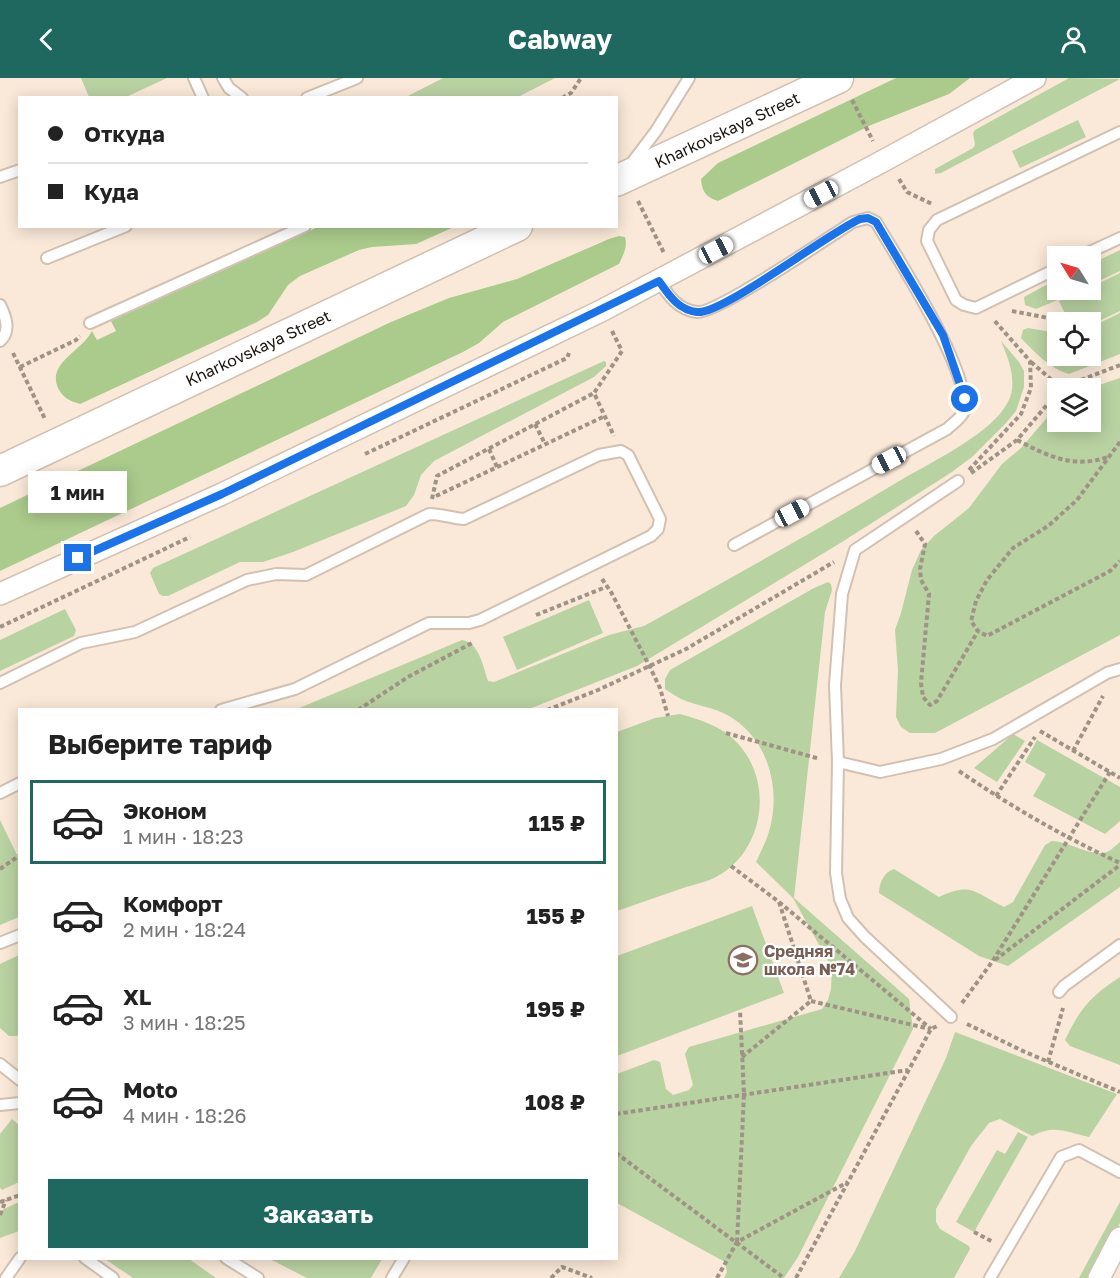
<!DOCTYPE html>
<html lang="ru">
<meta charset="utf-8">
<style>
:root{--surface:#fff;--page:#f2f2f2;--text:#222;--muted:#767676;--line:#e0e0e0;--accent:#1f685f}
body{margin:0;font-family:"Golos Text",sans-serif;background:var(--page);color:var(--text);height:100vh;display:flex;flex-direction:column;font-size:22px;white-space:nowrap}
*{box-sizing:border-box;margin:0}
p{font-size:20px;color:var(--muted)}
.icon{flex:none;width:33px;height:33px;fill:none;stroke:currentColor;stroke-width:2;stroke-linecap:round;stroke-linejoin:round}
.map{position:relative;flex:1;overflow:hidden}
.details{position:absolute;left:18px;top:630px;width:600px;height:552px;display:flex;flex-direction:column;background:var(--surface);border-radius:0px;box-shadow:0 3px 15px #0003}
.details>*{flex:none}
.guide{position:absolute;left:18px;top:18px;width:600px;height:132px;border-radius:0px;box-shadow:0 3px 15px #0003;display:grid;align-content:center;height:132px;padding:0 30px;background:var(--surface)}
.needle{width:39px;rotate:307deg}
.controls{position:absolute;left:1047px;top:168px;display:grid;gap:12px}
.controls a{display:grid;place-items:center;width:54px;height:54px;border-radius:0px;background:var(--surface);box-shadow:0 3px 15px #0003;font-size:30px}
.end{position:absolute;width:27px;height:27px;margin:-14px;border:8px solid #1a73e8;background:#fff;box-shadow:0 0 0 3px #fff}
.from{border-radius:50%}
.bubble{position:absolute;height:42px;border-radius:0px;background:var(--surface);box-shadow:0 3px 15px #0003;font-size:20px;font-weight:700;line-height:42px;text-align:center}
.car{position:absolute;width:18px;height:36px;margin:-18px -9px;border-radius:8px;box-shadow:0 0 4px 2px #0007;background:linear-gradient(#fff 24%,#345 0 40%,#fff 0 76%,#345 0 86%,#fff 0)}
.guide b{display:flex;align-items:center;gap:21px;height:57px;font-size:22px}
.guide b+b{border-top:2px solid var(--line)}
.guide i{width:15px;height:15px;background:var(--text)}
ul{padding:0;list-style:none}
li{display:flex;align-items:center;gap:18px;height:84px;margin:0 12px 9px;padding:0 18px;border:3px solid transparent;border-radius:0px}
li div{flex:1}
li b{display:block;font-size:22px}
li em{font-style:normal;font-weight:700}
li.current{border-color:var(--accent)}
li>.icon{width:54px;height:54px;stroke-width:1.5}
h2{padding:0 30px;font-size:27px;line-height:72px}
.button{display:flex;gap:12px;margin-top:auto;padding:12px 30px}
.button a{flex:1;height:69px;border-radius:0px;background:var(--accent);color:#fff;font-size:24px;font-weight:700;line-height:69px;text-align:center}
header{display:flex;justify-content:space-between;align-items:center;height:78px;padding:0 30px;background:var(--accent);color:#fff;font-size:27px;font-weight:700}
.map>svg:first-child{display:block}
</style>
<header><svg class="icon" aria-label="back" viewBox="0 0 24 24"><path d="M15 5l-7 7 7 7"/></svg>Cabway<svg class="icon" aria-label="person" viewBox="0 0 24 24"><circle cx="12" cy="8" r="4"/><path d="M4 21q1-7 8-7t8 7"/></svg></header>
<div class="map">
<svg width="1120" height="1200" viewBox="0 0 1120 1200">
<rect width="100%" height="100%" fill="#fae9d8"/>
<!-- green -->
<g fill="#b9d2a2">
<path d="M81 0H167L126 19H89Z"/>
<path d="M443 0H555L518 19H406Z"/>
<path d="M1069 0 1120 1 941 95 935 96V91L973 70 975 67 973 55 975 52Z"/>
<path d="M1078 42 1086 59 1020 90 1012 73Z"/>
<path d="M1120 172V193L1091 207V186Z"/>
<path d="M1120 195V233L1091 247 1090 244H1069L1059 223 1084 212H1090L1091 209Z"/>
<path d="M1057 201 1058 212H1081L1036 231 1025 227 1024 219Z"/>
<path d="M1120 235V276L1069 296C1052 292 1033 273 1021 260L1023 252 1028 250 1057 255 1058 278H1090L1091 249Z"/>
<path d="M1001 263 1019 284 1024 293V309L1016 333 1006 345 972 379 952 394 842 464 637 588 529 631H297L462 562C479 564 483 588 488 603L494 604 609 557 644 548C732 499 820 451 906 399 934 383 993 354 1008 324 1018 305 1009 282 1001 263Z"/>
<path d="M604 283 606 284V288L594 299 434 383 421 397 414 417 406 428 293 474 263 484H240L168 518H163L159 516 150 495 153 490Z"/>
<path d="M1120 300V557L935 655H910L901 649 896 639 898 592 895 552 901 535 912 492 921 472 934 458 969 430 1002 386 1021 370 1057 328 1058 344H1090V310Z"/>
<path d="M828 504 831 506 832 512 825 534 794 820 909 921 913 951 798 1179 784 1200H724L727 1194 725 1184 617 1125V996L654 982 660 984 666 1011 673 1017 689 1012 693 1007 685 976 689 969 822 931 828 922 831 911 832 890 793 820 756 784C761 773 767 762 770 750 781 708 767 660 729 638 714 629 696 628 681 621 675 618 670 614 665 611V601L670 592 814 510Z"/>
<path d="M589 522 603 555 517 592 503 559Z"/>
<path d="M65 531 76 552 74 558 0 593V562Z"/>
<path d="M680 636C702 642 726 650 740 668 774 708 763 774 716 799 707 804 696 806 686 809 663 817 640 825 617 833V654L655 640Z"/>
<path d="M1013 656 1025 663 997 704 974 690Z"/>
<path d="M1037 662 1120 709V743L1105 756 1033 718 1046 696 1025 684Z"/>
<path d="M0 742 19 781V839L0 847Z"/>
<path d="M1052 763C1069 763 1093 781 1109 773 1112 771 1116 767 1120 764V809L1008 888 979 878 879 815C879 805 884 794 894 791L939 819C972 804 973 814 1004 829L1013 824 1045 767Z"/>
<path d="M752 828 784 915 617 978V878Z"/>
<path d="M19 877V955L17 958H9L0 950V886Z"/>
<path d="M1120 899V987L1070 968 1065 962C1081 929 1090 919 1120 899Z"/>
<path d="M955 954 1117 1016 1089 1059C1066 1054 1055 1046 1032 1058L1000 1041 989 1045 971 1068 936 1131V1144L940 1151 969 1168 970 1171 954 1200H839L855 1173 946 980Z"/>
<path d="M12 1041 19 1047V1104L2 1112 0 1110V1056Z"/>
<path d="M1018 1054 1028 1059 974 1154 956 1144 997 1072 1005 1076Z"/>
<path d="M19 1124V1153L0 1160V1133Z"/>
<path d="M1120 1124V1145L1089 1200H1079Z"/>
<path d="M105 1181H189L216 1200H133Z"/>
<path d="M270 1181H382L371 1200H307Z"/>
</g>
<!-- forest -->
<g fill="#aacb8c">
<path d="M896 0H970L949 16 871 47 718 123C706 119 702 114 701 101L718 85Z"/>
<path d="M318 149H454L416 166 372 169 359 172 300 198 288 207 268 237 257 244 80 326C70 323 63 320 58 310 47 285 81 274 92 253L97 262 116 253 111 243Z"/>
<path d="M619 158 625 159C628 169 623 177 619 186L503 244 479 265 463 274 0 493V430L391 244 449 220 517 201 609 161Z"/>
</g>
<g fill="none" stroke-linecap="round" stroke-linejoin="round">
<!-- lane casing -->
<g stroke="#d2c1b1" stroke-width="14">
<g id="lane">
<path d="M194 0 203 20"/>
<path d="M223 0 229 10 242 20"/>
<path d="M307 20 357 0"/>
<path d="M631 86 656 53 689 0"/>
<path d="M0 99 20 92"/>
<path d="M1081 178 1120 160"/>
<path d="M47 180 126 148"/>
<path d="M1058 190 976 230 964 227 956 222 927 163 929 152 937 142 1120 54"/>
<path d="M659 203C668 217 678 232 697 234 717 236 829 159 853 144L868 140 876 144 882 154C901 186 975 301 963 335 960 341 952 346 947 351L734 467"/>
<path d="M0 227C6 239 11 253 0 263"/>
<path d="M90 245 305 148"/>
<path d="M0 605 81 565 135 554 247 502 276 496 306 497 429 436C441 436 452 440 464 441L599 377 621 373 628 377 660 441 658 451 651 458 480 542 469 545H429L295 611 221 632"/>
<path d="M838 684 880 694 941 681 993 661 1107 595 1120 591"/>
<path d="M0 715 20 705"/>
<path d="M0 865 20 857"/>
<path d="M1059 914 1064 908 1120 867"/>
<path d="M951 939 865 859 848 840 840 821 836 795 838 684 835 607 842 516 855 472 958 403"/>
<path d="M0 986 20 1002"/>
<path d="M0 1027 20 1025"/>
<path d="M85 1180 113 1200"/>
<path d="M226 1180 258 1200"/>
<path d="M6 1200 20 1180"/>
<path d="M392 1200 404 1180"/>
<path d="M990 1200 1061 1079 1079 1072 1120 1094"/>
</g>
</g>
<!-- street casing -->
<g stroke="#d2c1b1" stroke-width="24">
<g id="street">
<path d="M0 516 222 416 601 233 883 83 1035 0"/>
<path d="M1099 1200 1120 1160"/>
</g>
</g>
<!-- secondary casing -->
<g stroke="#d2c1b1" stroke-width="33">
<g id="secondary">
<path d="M616 103 838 0"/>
<path d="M0 393 517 148"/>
</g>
</g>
<!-- path -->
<g stroke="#9f9386" stroke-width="4" stroke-dasharray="4.5 3" stroke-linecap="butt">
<path d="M562 20 571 15 581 0"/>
<path d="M852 22 873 63"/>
<path d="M899 101 907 114 932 126"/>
<path d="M638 123 664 175"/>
<path d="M1012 233 1059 242 1066 238"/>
<path d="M612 253 622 273 594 315 614 358"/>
<path d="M13 275 45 341"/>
<path d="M1031 284 1061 310"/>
<path d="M20 289 76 262 80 258"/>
<path d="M1060 310 1120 287"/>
<path d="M535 346 545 366"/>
<path d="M1017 362C1048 378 1073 391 1108 379"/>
<path d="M1120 364 1077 422 1048 448 1013 470 987 502 976 523 971 543 978 553 987 558 1110 493 1120 483"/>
<path d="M489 371 497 389"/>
<path d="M365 376 567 280 569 275"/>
<path d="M969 392 1021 336 1031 310 1030 283 993 241"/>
<path d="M971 395 1017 362 1058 314"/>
<path d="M436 418 605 338"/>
<path d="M432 421 437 398 594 315"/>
<path d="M916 453 925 466 920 491 921 502 929 516 921 605 923 619 930 627 937 623 978 553"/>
<path d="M602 501 611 514 650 589 660 610 668 638"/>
<path d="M536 537 606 509"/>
<path d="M0 549 190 459"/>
<path d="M358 632 408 599 474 564"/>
<path d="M547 632 598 612 686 571 834 484"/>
<path d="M1040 653 1120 700"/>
<path d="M726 655 820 681"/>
<path d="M1073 673 1103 618"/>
<path d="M959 693C1012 729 1062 758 1120 785"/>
<path d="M996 718 1035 659"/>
<path d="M731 788 779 824 931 951"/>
<path d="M0 791 20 777"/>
<path d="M779 824 811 923"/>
<path d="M995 882 1120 787"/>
<path d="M811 923 930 951"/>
<path d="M962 925 992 884 1110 694"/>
<path d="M967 946 1025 974 1120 1014"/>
<path d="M742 979 811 923"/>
<path d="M1048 984 1063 930"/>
<path d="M616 1036 908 992"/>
<path d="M616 1075 784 1200"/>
<path d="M0 1124 20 1117"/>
<path d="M0 1137 6 1122"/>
<path d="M974 1154 993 1164"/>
<path d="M737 1164 744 1016 740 932"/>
<path d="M551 1200 562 1189 592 1200"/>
<path d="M717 1200 737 1164 848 1104"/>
<path d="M796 1200 931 951 937 948"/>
</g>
<!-- lane -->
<use href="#lane" stroke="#fff" stroke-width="10"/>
<!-- street -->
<use href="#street" stroke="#fff" stroke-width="21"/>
<!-- secondary -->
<use href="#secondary" stroke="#fff" stroke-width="30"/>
</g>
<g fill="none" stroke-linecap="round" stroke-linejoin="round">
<!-- route -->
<path stroke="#1a73e8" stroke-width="8" d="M78 480 222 416 659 203C669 217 678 232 697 234 722 237 828 155 860 141L868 140 876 144 943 257 965 321"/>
</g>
<!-- icons -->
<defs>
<g id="school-ring" transform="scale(1.5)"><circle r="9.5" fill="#fff" stroke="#8d6e63" stroke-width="1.5"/><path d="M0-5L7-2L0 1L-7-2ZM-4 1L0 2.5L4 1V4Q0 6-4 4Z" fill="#8d6e63"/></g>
</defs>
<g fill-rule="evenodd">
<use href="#school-ring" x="743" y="882"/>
</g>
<g text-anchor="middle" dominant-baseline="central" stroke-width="4.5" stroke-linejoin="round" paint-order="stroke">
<!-- street labels -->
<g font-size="16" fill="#1b150f" stroke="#fff">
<text transform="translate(727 52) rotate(-25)">Kharkovskaya Street</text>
<text transform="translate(258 270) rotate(-25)">Kharkovskaya Street</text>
</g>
<!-- education labels -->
<g font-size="16" font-weight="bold" fill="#785e54" stroke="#fff" text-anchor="start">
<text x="764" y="873">Средняя<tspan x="764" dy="18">школа №74</tspan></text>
</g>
</g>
</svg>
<div class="controls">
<a><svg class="needle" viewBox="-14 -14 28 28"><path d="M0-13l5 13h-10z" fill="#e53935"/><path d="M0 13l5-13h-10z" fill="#767676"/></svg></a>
<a><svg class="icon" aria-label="locate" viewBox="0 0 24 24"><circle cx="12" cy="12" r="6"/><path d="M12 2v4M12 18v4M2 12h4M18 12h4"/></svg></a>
<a><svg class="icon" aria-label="layers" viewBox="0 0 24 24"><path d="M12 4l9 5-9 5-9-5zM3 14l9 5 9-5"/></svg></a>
</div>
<i class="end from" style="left:965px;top:321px"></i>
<i class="end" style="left:78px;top:480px"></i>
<div class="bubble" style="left:28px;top:393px;width:99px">1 мин</div>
<i class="car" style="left:821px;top:116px;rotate:242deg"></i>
<i class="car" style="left:716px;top:172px;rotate:62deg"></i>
<i class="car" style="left:889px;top:382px;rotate:242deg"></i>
<i class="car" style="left:792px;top:435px;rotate:62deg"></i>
<div class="guide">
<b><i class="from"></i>Откуда</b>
<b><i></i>Куда</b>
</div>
<section class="details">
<h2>Выберите тариф</h2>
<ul>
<li class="current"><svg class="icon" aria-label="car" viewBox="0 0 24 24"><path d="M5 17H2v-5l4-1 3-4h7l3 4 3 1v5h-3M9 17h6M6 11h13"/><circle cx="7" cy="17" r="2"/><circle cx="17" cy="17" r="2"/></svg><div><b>Эконом</b><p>1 мин · 18:23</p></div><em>115 ₽</em></li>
<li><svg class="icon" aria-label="car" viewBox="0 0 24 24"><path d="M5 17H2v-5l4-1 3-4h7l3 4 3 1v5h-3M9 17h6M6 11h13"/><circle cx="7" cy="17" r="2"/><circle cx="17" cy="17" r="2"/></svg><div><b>Комфорт</b><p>2 мин · 18:24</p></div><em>155 ₽</em></li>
<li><svg class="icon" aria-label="car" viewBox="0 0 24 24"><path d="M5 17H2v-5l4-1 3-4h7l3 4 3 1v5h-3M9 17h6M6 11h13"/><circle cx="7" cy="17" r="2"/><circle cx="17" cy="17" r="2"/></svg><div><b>XL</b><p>3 мин · 18:25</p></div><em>195 ₽</em></li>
<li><svg class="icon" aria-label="car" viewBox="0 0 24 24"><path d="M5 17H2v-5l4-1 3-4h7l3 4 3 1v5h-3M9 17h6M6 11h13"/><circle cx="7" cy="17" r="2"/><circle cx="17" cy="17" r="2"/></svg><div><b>Moto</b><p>4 мин · 18:26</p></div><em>108 ₽</em></li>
</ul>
<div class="button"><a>Заказать</a></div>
</section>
</div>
